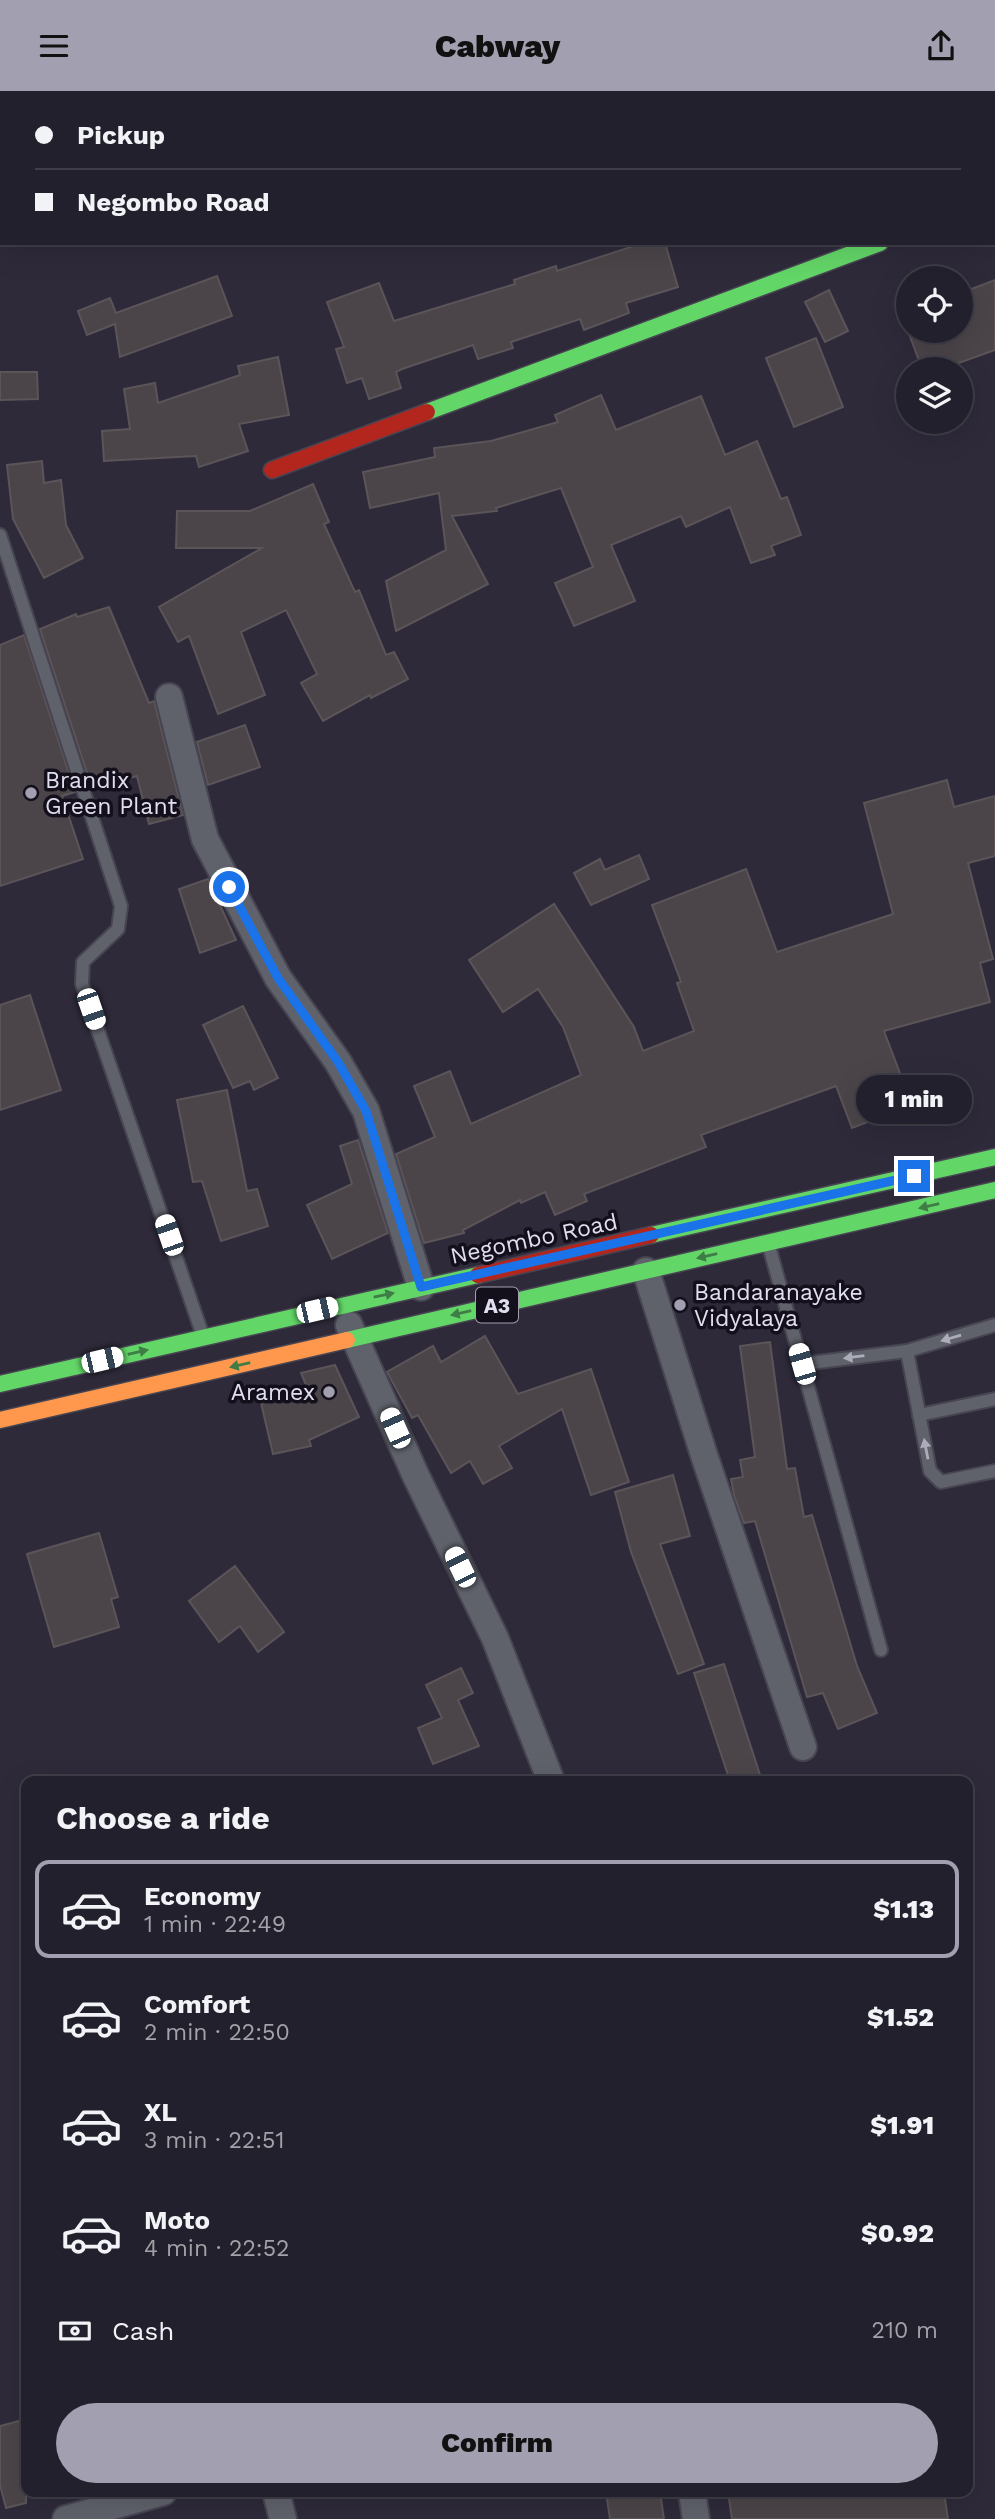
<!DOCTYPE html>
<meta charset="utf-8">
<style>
:root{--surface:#22202c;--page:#2a2834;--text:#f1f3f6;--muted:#a2a3a9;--line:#3f3e48;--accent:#a29fb0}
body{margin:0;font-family:"Work Sans",sans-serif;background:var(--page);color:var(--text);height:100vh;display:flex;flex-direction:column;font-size:26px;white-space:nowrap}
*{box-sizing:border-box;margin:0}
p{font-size:23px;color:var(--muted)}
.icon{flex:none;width:38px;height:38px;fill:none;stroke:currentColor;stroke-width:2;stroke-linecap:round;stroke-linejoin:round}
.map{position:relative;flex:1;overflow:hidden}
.drawer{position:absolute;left:21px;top:1685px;width:952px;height:721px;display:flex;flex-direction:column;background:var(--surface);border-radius:14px;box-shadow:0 7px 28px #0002,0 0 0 2px var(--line)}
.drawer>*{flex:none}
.top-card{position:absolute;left:0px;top:0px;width:996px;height:154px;box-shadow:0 7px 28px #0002,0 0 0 2px var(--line);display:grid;align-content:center;height:154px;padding:0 35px;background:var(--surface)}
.tools{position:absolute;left:896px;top:175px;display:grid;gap:14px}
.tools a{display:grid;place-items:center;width:77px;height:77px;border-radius:50%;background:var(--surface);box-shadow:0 7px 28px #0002,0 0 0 2px var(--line);font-size:35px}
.end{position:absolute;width:32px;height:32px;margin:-16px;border:9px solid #1a73e8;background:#fff;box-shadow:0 0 0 4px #fff}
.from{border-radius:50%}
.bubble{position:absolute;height:49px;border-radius:24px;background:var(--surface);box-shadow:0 7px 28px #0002,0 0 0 2px var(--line);font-size:23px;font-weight:800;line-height:49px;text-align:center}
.car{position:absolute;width:21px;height:42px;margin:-21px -10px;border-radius:9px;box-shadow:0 0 5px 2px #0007;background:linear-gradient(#fff 24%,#345 0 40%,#fff 0 76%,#345 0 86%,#fff 0)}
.top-card b{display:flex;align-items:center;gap:24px;height:66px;font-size:26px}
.top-card b+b{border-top:2px solid var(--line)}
.top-card i{width:18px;height:18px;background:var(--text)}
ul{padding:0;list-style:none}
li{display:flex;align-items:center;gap:21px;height:98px;margin:0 14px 10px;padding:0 21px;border:4px solid transparent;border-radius:14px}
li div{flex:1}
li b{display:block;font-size:26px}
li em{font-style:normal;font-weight:800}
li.current{border-color:var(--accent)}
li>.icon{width:63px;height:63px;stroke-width:1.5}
h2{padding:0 35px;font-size:32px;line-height:84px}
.pay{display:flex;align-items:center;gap:18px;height:77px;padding:0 35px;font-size:26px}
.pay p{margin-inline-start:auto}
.button{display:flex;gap:14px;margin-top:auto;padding:14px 35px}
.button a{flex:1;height:80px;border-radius:42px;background:var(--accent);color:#111;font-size:28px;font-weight:800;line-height:80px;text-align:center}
header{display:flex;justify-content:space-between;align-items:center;height:91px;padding:0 35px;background:var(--accent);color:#111;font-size:32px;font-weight:800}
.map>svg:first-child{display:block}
</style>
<header><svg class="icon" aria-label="menu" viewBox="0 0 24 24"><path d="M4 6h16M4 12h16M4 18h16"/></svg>Cabway<svg class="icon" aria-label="share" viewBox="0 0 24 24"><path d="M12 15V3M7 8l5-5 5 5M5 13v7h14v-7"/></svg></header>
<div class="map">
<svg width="995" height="2428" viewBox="0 0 995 2428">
<rect width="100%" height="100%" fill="#2e2a3a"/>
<!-- building -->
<g fill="#4b4549" stroke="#5b5458" stroke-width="2">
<path d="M643 152H665L678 196 626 212 629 222 584 239 580 228 511 251 513 257 478 268 473 254 402 278 396 281 401 297 369 308 362 287 347 292 336 258 344 256 327 211 379 192 394 230 515 193 514 189 556 175 557 180Z"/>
<path d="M217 185 232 225 120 266 115 233 87 244 78 220 110 207 116 222Z"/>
<path d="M995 189V259L942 278H922L908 240H961V202Z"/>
<path d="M829 199 848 240 825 251 805 211Z"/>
<path d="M816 247 843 316 794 336 766 267Z"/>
<path d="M278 266 289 324 239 333 248 360 199 376 196 365 104 370 102 340 130 338 124 298 155 292 158 312 240 284 238 275Z"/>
<path d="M0 281H37L38 308 0 309Z"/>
<path d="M601 304 616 339 701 305 725 364 757 350 781 408 787 406 801 444 771 455 775 464 751 472 730 416 686 436 681 425 611 454 635 510 574 535 555 492 593 476 561 397 496 417 497 420 452 425 488 493 396 540 386 490 446 459 439 402 370 417 363 381 435 366 434 357 491 350 558 331 555 324Z"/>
<path d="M42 370 44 392 61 389 66 434 83 467 44 487 13 428 7 374Z"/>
<path d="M313 393 329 431 324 433 355 501 359 499 386 564 394 561 408 588 371 607 370 604 323 630 301 592 317 583 286 519 241 541 265 604 218 623 189 545 178 551 159 516 262 457H176L177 420H250Z"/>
<path d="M109 516 149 612 154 610 183 724 149 733 137 685 92 697 40 538 76 523 77 526Z"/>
<path d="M24 544 75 701 62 705 83 768 0 795V554Z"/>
<path d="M245 634 260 676 208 694 197 651Z"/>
<path d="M947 689 954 716 995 705V765L968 772 993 868 980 872 990 911 884 940 912 1014 852 1037 836 995 701 1044 706 1056 584 1103 587 1110 555 1124 545 1101 521 1112 520 1109 463 1139 464 1142 424 1152 396 1063 435 1046 414 995 450 980 471 1033 581 984 563 936 538 898 503 921 469 869 554 813 634 936 643 960 694 940 677 892 681 891 652 814 746 778 777 861 893 823 864 712Z"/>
<path d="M639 764 649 788 591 814 574 782 600 768 605 779Z"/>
<path d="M208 788 236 849 200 862 179 798Z"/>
<path d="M30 904 61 999 0 1019V914Z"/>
<path d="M243 915 278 987 254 999 250 990 233 997 203 934Z"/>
<path d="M227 999 247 1100 257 1098 268 1135 221 1150 202 1090 193 1091 177 1009Z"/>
<path d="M358 1049 388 1142 332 1168 307 1114 352 1093 340 1055Z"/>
<path d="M485 1245 518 1303 591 1278 629 1391 591 1404 562 1318 499 1355 512 1377 483 1393 470 1370 451 1382 418 1324 412 1327 387 1281 433 1255 441 1271Z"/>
<path d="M770 1251 787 1378 795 1377 804 1426 812 1424 857 1575 877 1622 838 1638 823 1602 807 1606 755 1430 744 1432 734 1404 731 1388 743 1386 740 1369 755 1366 740 1255Z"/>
<path d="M335 1274 359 1326 309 1349 311 1355 273 1363 261 1312 309 1301 301 1282Z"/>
<path d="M673 1384 690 1445 660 1453 704 1573 678 1583 631 1461 615 1401Z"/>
<path d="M99 1442 118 1506 111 1508 119 1536 54 1556 27 1463Z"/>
<path d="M235 1475 284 1541 258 1561 240 1535 219 1551 189 1510Z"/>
<path d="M724 1573 762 1690H730L694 1582Z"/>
<path d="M461 1577 473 1602 458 1609 479 1655 433 1673 418 1637 442 1627 426 1594Z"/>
<path d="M26 2328V2412L6 2417 0 2394V2335Z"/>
<path d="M606 2401H660L664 2428H610Z"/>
<path d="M728 2401H944L948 2428H732Z"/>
</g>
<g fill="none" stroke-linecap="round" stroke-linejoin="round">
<!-- lane casing -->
<g stroke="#484552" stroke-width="16">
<g id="lane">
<path d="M0 444 121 815 118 838 83 871 82 893 202 1242"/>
<path d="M769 1155 881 1559"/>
<path d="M907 1260 930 1380 941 1391 995 1380"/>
<path d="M802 1273 907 1260 995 1234"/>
<path d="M919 1324 995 1308"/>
</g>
</g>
<!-- street casing -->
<g stroke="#484552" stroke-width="30">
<g id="street">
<path d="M235 2 239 0"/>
<path d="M994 110 995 109"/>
<path d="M169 606 205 748 278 887 338 971 366 1020 421 1196"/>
<path d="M646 1180 704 1364 803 1656"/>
<path d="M349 1234 415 1383 495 1547 551 1690"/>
<path d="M276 2401 283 2428"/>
<path d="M692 2401 696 2428"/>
<path d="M66 2428 163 2401"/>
</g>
</g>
<!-- fast casing -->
<g stroke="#484552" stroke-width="19">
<g id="fast">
<path d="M427 321 880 152"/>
<path d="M651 1144 995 1066"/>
<path d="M347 1249 995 1099"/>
<path d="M0 1293 478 1184"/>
</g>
</g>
<!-- slow casing -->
<g stroke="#484552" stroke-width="19">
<path id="slow" d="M0 1329 347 1249"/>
</g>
<!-- jam casing -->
<g stroke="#484552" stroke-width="19">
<g id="jam">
<path d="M272 379 427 321"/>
<path d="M478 1184 651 1144"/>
</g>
</g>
<!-- lane -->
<use href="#lane" stroke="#5f626b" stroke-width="12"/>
<!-- street -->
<use href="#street" stroke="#5f626b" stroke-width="26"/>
<!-- fast -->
<use href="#fast" stroke="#63d668" stroke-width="16"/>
<!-- slow -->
<use href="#slow" stroke="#ff974d" stroke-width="16"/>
<!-- jam -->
<use href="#jam" stroke="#b3261e" stroke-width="16"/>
</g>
<!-- one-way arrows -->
<defs><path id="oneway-solid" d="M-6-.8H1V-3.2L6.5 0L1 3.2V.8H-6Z" transform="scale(1.75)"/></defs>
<g fill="#3f7d46">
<use href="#oneway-solid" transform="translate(929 1115) rotate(167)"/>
<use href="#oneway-solid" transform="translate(707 1165) rotate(167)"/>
<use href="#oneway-solid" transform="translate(384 1204) rotate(-12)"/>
<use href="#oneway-solid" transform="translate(461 1222) rotate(167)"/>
<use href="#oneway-solid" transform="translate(138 1261) rotate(-13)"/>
<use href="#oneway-solid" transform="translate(240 1274) rotate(167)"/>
</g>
<g fill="#adacbb">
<use href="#oneway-solid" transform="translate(951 1247) rotate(164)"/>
<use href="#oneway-solid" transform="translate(854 1266) rotate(173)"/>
<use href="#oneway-solid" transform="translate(926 1358) rotate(-101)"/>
</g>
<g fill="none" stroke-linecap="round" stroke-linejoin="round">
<!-- route -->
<path stroke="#1a73e8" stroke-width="9" d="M229 796 278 887 338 971 366 1020 421 1196 914 1085"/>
</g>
<!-- markers -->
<g fill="#a29fb0" stroke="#13101c" stroke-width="2.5">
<circle cx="31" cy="702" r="7"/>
<circle cx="680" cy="1214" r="7"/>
<circle cx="329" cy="1301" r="7"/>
</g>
<g text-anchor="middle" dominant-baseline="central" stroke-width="7" stroke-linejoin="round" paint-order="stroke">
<!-- shield labels -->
<rect fill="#13101c" stroke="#a3a0b0" stroke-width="2" x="476" y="1196.5" width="42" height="35" rx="5"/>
<g font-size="21" font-weight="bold" fill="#e1def0">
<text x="497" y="1214">A3</text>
</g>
<!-- poi labels -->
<g font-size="23" fill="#e1def0" stroke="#13101c" text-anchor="start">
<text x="45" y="689">Brandix<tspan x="45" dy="26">Green Plant</tspan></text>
<text x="694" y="1201">Bandaranayake<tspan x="694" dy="26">Vidyalaya</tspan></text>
<text x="315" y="1301" text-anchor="end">Aramex</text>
</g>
<!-- street labels -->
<g font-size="23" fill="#e1def0" stroke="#13101c">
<text transform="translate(534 1148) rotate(-12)">Negombo Road</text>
</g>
</g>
</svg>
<div class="tools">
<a><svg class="icon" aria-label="locate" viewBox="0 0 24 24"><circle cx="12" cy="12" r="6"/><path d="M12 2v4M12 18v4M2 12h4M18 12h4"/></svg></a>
<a><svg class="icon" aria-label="layers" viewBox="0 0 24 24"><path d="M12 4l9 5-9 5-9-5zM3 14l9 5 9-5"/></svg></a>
</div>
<i class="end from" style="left:229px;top:796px"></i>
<i class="end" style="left:914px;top:1085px"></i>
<div class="bubble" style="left:856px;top:984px;width:116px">1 min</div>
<i class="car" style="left:91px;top:918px;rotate:161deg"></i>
<i class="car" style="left:169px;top:1144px;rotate:341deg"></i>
<i class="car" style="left:317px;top:1219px;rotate:77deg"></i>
<i class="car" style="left:102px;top:1269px;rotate:77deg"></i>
<i class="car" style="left:802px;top:1273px;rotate:344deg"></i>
<i class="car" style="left:395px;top:1337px;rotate:336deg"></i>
<i class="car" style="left:460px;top:1476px;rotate:334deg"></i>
<div class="top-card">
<b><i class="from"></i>Pickup</b>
<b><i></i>Negombo Road</b>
</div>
<section class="drawer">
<h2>Choose a ride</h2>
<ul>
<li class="current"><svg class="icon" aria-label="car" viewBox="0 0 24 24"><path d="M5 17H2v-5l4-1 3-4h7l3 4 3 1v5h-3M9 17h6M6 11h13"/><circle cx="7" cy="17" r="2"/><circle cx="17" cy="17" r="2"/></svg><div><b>Economy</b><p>1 min · 22:49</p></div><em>$1.13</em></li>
<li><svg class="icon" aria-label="car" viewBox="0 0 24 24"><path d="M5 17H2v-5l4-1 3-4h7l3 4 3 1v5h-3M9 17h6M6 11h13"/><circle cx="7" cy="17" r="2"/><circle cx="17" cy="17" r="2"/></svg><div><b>Comfort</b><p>2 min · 22:50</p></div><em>$1.52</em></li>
<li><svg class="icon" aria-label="car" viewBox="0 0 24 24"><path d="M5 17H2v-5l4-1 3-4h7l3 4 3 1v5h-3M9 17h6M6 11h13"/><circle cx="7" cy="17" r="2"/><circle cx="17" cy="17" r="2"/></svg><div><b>XL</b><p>3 min · 22:51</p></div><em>$1.91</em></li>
<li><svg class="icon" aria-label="car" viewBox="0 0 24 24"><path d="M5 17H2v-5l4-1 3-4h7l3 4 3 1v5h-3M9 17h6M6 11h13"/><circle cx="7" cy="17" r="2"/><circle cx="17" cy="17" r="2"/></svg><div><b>Moto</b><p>4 min · 22:52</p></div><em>$0.92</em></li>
</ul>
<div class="pay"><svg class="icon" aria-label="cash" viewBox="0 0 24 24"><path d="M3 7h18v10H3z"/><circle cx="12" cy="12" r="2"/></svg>Cash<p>210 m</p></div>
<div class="button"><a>Confirm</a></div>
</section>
</div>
